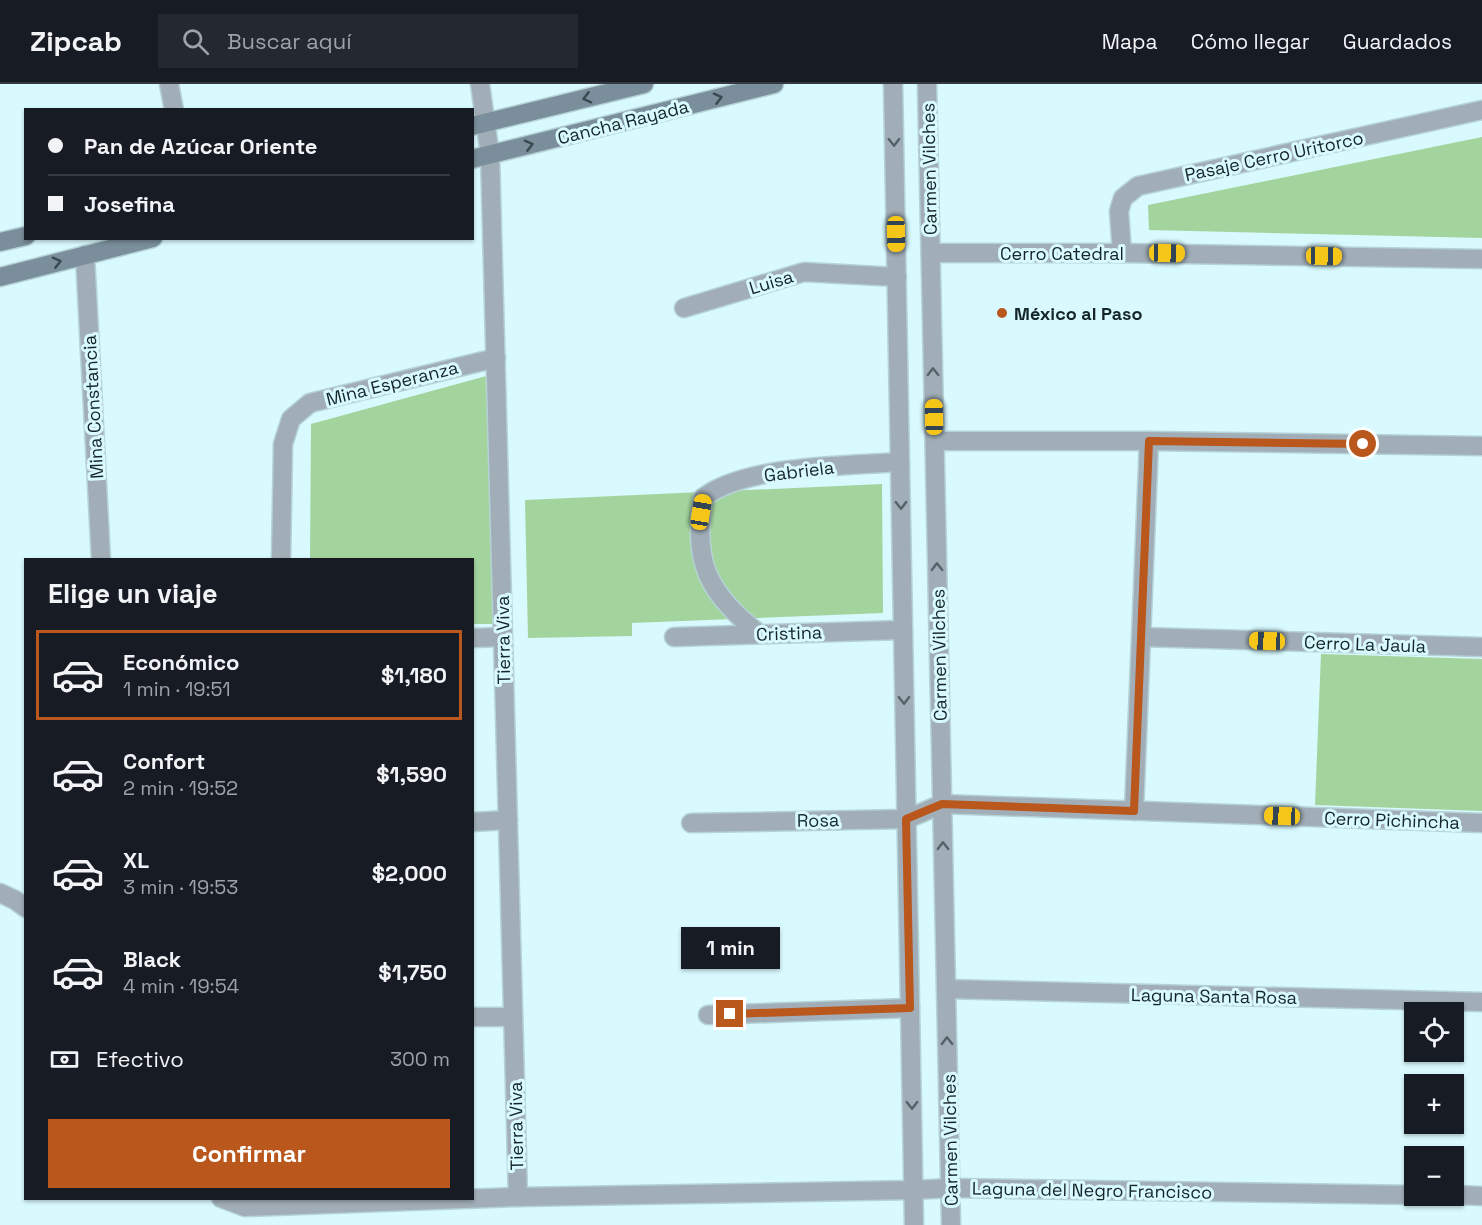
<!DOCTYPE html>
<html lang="es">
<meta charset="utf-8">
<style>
:root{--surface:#171b24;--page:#242831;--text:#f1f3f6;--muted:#9ea1a6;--line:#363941;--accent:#b9571d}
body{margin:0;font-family:"Space Grotesk",sans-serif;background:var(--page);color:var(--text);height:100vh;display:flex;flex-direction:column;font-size:22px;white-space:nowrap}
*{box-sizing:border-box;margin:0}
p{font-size:20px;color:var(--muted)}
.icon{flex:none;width:33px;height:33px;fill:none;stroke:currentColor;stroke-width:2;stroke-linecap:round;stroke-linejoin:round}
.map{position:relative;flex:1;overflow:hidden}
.drawer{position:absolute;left:24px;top:474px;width:450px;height:642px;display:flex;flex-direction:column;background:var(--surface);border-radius:0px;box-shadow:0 2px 4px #0004}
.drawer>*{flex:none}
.hud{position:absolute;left:24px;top:24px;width:450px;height:132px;border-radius:0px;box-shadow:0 2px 4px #0004;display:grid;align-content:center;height:132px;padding:0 24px;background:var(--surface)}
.tools{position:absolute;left:1404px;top:918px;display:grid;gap:12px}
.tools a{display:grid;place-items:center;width:60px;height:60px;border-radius:0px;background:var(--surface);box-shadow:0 2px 4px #0004;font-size:30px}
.end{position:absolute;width:27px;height:27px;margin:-14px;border:8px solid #b9571d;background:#fff;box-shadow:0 0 0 3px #fff}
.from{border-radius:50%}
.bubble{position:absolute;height:42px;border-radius:0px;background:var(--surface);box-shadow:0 2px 4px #0004;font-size:20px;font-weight:800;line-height:42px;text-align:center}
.car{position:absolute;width:18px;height:36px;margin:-18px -9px;border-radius:8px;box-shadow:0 0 4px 2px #0007;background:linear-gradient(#f5c518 24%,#345 0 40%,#f5c518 0 76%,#345 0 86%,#f5c518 0)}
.hud b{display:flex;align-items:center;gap:21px;height:57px;font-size:22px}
.hud b+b{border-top:2px solid var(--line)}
.hud i{width:15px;height:15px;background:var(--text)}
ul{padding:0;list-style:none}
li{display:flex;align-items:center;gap:18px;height:90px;margin:0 12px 9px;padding:0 12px;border:3px solid transparent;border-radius:0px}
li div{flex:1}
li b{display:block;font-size:22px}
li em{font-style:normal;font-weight:800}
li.selected{border-color:var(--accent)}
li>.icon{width:54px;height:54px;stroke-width:1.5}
h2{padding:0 24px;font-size:27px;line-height:72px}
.pay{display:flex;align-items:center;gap:15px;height:66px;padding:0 24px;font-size:22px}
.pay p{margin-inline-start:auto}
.action{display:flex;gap:12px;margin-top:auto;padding:12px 24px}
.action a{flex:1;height:69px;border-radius:0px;background:var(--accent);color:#fff;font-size:24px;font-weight:800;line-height:69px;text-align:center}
header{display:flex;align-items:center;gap:36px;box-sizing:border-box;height:84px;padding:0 30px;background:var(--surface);border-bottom:2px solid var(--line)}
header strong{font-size:28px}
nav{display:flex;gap:33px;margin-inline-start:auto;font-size:21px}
.search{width:420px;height:54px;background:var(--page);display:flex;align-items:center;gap:15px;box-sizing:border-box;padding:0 21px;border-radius:0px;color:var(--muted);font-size:22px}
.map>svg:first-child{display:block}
</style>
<header>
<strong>Zipcab</strong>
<div class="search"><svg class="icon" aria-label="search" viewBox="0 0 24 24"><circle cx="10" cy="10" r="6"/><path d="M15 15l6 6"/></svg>Buscar aquí</div>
<nav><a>Mapa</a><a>Cómo llegar</a><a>Guardados</a></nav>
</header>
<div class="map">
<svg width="1482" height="1141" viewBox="0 0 1482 1141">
<rect width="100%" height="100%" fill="#d8f9fe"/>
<!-- green -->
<g fill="#a3d49e">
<path d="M1482 53V154L1149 146 1148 121Z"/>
<path d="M490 291 493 540H473L472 476H310L311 340Z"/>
<path d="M882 400 883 529 632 539V552L528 554 525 416Z"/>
<path d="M1321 570 1482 575V727L1315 721Z"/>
</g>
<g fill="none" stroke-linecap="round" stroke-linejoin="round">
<!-- street casing -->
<g stroke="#b5d3d7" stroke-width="21">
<g id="street">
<path d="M169 0 174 26"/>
<path d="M480 0 490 71 518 1113"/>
<path d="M893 0 914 1141"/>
<path d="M927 0 951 1141"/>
<path d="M931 169H1122L1482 175"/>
<path d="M1122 169 1119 127 1123 114 1138 102 1482 26"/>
<path d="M85 171 101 476"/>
<path d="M684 224 804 188 897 193"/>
<path d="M935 357H1149L1482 362"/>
<path d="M281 476 283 360 291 335 310 319 496 274"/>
<path d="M758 549C708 508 693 480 703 414 744 381 847 382 900 378"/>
<path d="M674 553 903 546"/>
<path d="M1141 553 1482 563"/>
<path d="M472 554 503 553"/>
<path d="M1134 727 1149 357"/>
<path d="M472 738 508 736"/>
<path d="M691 739 907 735 942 720 1482 739"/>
<path d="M0 809 15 816 26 824"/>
<path d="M946 905 1482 918"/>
<path d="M708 931 910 924"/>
<path d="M472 933H513"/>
<path d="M1454 1111 1482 1112"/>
<path d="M221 1114 245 1123 518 1113 913 1106 951 1104 1414 1111"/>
</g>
</g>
<!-- secondary casing -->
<g stroke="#b5d3d7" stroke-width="21">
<g id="secondary">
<path d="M472 42 644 0"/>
<path d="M472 75 774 0"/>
<path d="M0 158 26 152"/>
<path d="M0 193 153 154"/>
</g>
</g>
<!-- street -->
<use href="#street" stroke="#a1aeb8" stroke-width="18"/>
<!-- secondary -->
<use href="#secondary" stroke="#7a8e9b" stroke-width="18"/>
</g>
<!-- one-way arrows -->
<defs><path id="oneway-chevron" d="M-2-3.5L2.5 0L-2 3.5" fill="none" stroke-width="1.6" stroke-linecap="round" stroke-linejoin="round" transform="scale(1.5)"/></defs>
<g stroke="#384a50">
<use href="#oneway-chevron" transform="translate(587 14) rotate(166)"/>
<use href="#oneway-chevron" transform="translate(718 14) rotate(-14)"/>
<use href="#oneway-chevron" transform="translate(529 61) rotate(-14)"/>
<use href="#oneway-chevron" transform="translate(57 178) rotate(-14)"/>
</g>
<g stroke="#546369">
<use href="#oneway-chevron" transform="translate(894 58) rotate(89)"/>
<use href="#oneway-chevron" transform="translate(933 288) rotate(-91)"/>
<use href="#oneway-chevron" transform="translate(901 421) rotate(89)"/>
<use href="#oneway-chevron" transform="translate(937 483) rotate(-91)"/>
<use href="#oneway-chevron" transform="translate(904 616) rotate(89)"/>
<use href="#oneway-chevron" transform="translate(943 762) rotate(-91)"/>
<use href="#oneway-chevron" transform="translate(947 957) rotate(-91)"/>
<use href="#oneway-chevron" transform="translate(912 1021) rotate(89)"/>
</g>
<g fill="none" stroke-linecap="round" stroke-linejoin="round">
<!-- route -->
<path stroke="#b9571d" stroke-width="8" d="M730 930 910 924 906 735 942 720 1134 727 1149 357 1363 360"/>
</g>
<!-- markers -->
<circle fill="#b9571d" stroke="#d8f9fe" stroke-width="2" cx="1002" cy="229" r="6"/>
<g text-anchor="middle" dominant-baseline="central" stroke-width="6" stroke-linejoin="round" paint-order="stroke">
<!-- street labels -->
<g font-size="18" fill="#152528" stroke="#d8f9fe">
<text transform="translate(623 38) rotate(-14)">Cancha Rayada</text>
<text transform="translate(1274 72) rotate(-12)">Pasaje Cerro Uritorco</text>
<text transform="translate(929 85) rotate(-91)">Carmen Vilches</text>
<text x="1062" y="169">Cerro Catedral</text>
<text transform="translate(771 198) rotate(-17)">Luisa</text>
<text transform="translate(392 299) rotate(-14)">Mina Esperanza</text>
<text transform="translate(93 323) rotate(-93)">Mina Constancia</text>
<text transform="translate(799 387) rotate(-7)">Gabriela</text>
<text transform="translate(789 549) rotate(-2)">Cristina</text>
<text transform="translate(503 556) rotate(-91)">Tierra Viva</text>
<text transform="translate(1365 560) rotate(2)">Cerro La Jaula</text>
<text transform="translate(939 571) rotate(-91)">Carmen Vilches</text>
<text transform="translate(818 736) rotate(-1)">Rosa</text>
<text transform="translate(1392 736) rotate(2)">Cerro Pichincha</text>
<text transform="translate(1214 912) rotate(1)">Laguna Santa Rosa</text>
<text transform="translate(516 1042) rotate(-91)">Tierra Viva</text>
<text transform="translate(950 1056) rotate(-91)">Carmen Vilches</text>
<text transform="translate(1092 1106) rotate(1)">Laguna del Negro Francisco</text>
</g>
<!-- poi labels -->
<g font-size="18" font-weight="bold" fill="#152528" stroke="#d8f9fe" text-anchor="start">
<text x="1014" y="229">México al Paso</text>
</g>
</g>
</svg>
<div class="tools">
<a><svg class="icon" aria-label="locate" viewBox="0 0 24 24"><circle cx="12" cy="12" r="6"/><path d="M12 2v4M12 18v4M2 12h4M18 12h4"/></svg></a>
<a>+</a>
<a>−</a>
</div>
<i class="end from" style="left:1363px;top:360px"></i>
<i class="end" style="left:730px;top:930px"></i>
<div class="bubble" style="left:681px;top:843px;width:99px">1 min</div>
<i class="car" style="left:896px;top:150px;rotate:179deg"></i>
<i class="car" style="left:1167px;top:169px;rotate:91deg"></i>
<i class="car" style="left:1324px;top:172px;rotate:91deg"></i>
<i class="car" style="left:934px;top:333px;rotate:359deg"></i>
<i class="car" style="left:701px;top:428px;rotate:9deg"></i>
<i class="car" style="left:1267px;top:557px;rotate:272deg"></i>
<i class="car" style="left:1282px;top:732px;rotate:272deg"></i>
<div class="hud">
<b><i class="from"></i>Pan de Azúcar Oriente</b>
<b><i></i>Josefina</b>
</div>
<section class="drawer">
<h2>Elige un viaje</h2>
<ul>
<li class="selected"><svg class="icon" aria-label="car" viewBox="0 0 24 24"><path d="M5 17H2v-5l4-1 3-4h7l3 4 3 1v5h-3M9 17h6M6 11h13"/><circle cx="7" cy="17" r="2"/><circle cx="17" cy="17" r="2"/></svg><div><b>Económico</b><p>1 min · 19:51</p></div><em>$1,180</em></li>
<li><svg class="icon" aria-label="car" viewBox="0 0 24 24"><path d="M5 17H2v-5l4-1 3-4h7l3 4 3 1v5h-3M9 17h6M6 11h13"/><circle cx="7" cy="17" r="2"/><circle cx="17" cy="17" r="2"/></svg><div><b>Confort</b><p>2 min · 19:52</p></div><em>$1,590</em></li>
<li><svg class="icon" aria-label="car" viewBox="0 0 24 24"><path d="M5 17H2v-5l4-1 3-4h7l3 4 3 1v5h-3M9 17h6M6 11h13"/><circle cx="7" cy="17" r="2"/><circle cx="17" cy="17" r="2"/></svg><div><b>XL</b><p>3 min · 19:53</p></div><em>$2,000</em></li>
<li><svg class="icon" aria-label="car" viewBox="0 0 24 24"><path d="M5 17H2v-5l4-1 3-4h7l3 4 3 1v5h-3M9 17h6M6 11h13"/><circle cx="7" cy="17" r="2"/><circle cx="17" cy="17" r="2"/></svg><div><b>Black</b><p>4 min · 19:54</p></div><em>$1,750</em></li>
</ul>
<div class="pay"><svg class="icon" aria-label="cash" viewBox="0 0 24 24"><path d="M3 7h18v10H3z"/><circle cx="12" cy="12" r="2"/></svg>Efectivo<p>300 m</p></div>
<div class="action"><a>Confirmar</a></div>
</section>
</div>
